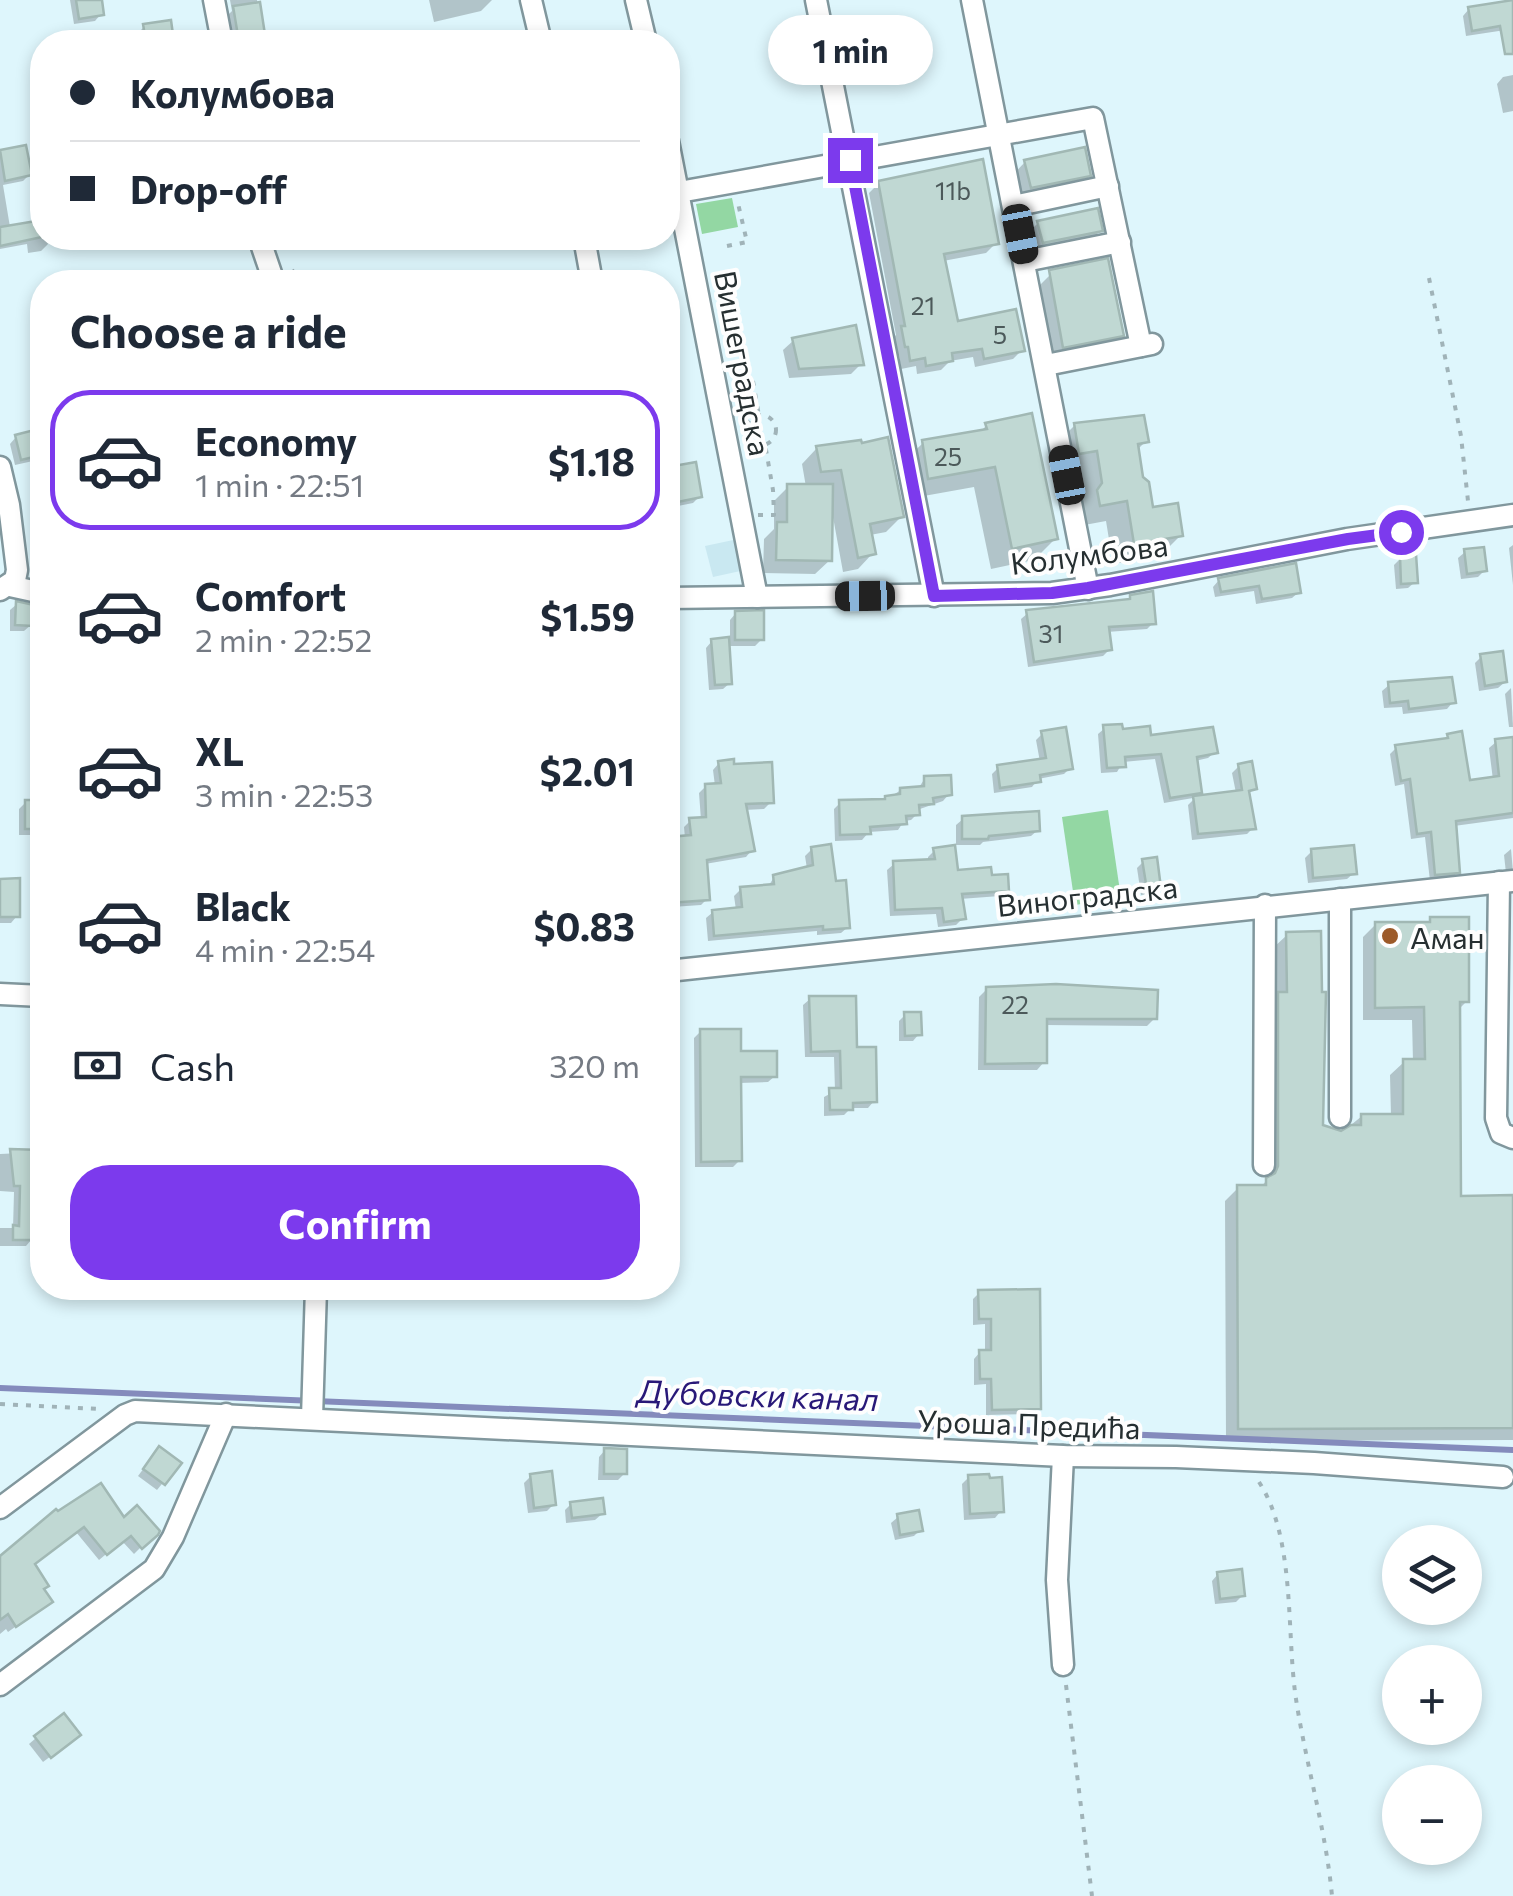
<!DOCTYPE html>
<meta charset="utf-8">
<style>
:root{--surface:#fff;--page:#f2f2f3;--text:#1f2937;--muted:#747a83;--line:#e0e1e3;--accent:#7c3aed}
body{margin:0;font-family:Commissioner,sans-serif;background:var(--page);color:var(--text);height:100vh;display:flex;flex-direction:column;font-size:38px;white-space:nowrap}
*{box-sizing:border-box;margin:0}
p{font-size:32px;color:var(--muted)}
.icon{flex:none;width:55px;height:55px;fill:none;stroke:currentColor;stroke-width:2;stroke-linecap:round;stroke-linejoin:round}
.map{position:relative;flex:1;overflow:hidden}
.side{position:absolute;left:30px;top:270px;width:650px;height:1030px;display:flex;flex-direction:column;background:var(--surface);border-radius:40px;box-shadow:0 5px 15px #0003}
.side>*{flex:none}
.hud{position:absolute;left:30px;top:30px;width:650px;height:220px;border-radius:40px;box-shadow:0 5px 15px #0003;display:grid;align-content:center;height:220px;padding:0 40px;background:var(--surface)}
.buttons{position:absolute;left:1382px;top:1525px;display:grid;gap:20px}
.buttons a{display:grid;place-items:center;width:100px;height:100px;border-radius:50%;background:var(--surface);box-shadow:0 5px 15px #0003;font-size:50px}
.end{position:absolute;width:45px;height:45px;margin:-22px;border:12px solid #7c3aed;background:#fff;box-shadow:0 0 0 5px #fff}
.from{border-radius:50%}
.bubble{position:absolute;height:70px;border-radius:35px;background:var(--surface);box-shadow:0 5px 15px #0003;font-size:32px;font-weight:700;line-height:70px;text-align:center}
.car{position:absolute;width:30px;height:60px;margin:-30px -15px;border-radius:12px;box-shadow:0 0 8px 2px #0007;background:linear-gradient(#222 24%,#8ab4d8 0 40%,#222 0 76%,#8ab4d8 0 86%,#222 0)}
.hud b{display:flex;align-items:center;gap:35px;height:95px;font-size:38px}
.hud b+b{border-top:2px solid var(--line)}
.hud i{width:25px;height:25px;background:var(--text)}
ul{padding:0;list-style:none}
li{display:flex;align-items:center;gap:30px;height:140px;margin:0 20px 15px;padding:0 20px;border:5px solid transparent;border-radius:40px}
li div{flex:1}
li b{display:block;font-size:38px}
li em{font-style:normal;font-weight:700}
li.selected{border-color:var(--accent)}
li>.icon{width:90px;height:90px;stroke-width:1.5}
h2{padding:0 40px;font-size:45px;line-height:120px}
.pay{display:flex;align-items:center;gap:25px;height:110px;padding:0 40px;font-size:38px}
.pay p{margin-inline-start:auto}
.action{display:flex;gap:20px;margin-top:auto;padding:20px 40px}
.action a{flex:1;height:115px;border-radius:40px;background:var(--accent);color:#fff;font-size:40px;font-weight:700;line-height:115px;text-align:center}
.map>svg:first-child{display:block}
</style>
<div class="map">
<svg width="1513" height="1896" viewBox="0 0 1513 1896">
<rect width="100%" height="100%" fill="#def6fc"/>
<!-- built -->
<path fill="#c9e8f1" d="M738 539 745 570 713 577 705 546Z"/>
<!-- green -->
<g fill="#93d7a3">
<path d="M732 198 738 227 702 234 696 204Z"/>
<path d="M1108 810 1121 898 1075 905 1062 817Z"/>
</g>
<!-- shadow -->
<g fill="#0003">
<path d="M70 0H99L101 14 95 21 74 24Z"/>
<path d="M230 0H257L264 40 261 42H233L228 15 232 11Z"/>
<path d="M429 0H492L481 11 434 22Z"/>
<path d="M1513 2 1512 29 1466 36 1463 16 1469 9Z"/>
<path d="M144 27 171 41 139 42 138 33Z"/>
<path d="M1513 75V111L1503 113 1497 84 1503 77Z"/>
<path d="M24 148 30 174 23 181 3 185 10 227 42 222V238H46L48 244 41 251 28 253 27 244 0 249V153Z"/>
<path d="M1025 162 1088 175 1067 196 1010 208 1004 184Z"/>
<path d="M879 183 996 243 986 253 943 261 956 324 1022 350 1013 359 975 367 973 357 950 361 941 370 917 374 916 366 901 369 899 355 896 356 893 338 896 335 869 193Z"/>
<path d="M1038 223 1100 231 1079 252 1022 263 1017 244Z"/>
<path d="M1051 274 1121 335 1100 356 1042 368 1029 296Z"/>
<path d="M794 340 861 364 851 374 789 378 783 350Z"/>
<path d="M987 425 1056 538 1034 560 991 569 974 487 907 499 901 464 923 443 979 433Z"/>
<path d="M1075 425 1146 441 1136 451 1151 510 1181 535 1159 557 1113 564 1106 521 1079 526 1082 506 1076 471 1058 474 1053 447Z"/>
<path d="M42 431V459L15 465 10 444 16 437Z"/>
<path d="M817 448 902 516 886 532 870 535 873 553 858 569 843 572 833 517 830 560 815 574 763 573 764 539 774 529V501L788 487H806L802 464Z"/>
<path d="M694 465 700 496 693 503 668 508V470Z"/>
<path d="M42 525V554L36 531Z"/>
<path d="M1513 545V585L1509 548Z"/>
<path d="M1465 552 1485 570 1478 577 1461 579 1458 558Z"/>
<path d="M1401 558 1415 582 1408 588 1396 589 1394 565Z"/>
<path d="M1294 566 1299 592 1292 598 1256 604 1254 591 1215 597 1213 587 1219 580Z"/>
<path d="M1131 597 1153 623 1147 629 1107 632 1110 649 1103 656 1028 667 1021 619 1028 613 1127 602Z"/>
<path d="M17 604 31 625 24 631H10V610Z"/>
<path d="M736 613 762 639 755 646H727L730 683 723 689 709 690 706 648 712 641 730 640V620Z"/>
<path d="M1482 656 1505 682 1498 688 1479 691 1475 663Z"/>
<path d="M1389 685 1453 702 1447 709 1403 714 1402 707 1384 708 1382 691Z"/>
<path d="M1511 688 1513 727H1509L1505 694Z"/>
<path d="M1105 728 1215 752 1208 758 1195 761 1200 792 1193 798 1164 803 1155 759 1123 762 1117 772 1101 773 1098 734Z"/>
<path d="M1042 734 1070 768 1064 774 1038 779 1032 787 994 793 992 774 998 768 1040 762 1036 740Z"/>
<path d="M1448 736 1468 783 1493 780 1489 748 1496 742 1513 739V818L1454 826 1458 872 1451 878 1430 881 1425 837 1411 839 1404 784 1395 786 1390 754 1396 748 1443 742Z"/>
<path d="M719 763 769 765 771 802 764 809 744 810 752 850 746 857 705 864 707 899 701 905 672 907 675 930 668 937V839L685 838 684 827 690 821 701 820 699 793 706 786H715L713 770Z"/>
<path d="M1239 766 1254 789 1247 795 1253 828 1247 834 1192 840 1188 805 1194 799 1236 793 1232 773Z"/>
<path d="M925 778 949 794 943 801 917 810V814L911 820 904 821 898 830 869 832 862 840 835 841 834 809 840 803 882 802 901 790 918 789Z"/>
<path d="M26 802 42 819V879H36V835H19V809Z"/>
<path d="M963 819 1038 830 1031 836 983 842 980 845H956V825Z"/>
<path d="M812 849 833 884 848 927 841 933 817 935V931L708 941 706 918 713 912 736 910 734 896 741 889 768 887 774 877 807 869 805 856Z"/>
<path d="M1511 849 1513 872 1506 873 1504 855Z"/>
<path d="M934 851 956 872 990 877 1006 890 1000 896 960 899 963 918 956 925 938 927 936 914 890 916 887 870 894 864 928 862V857Z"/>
<path d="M1312 851 1354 873 1347 879 1308 883 1305 858Z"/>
<path d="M1144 861 1158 887 1152 894 1141 895 1137 868Z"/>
<path d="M0 881 17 916 11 923H0Z"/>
<path d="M1431 920 1467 1001 1458 1010 1459 1198H1513V1440L1226 1441 1225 1201 1238 1188H1260L1266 1181V1008L1275 999 1273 948 1287 935 1320 1127 1341 1133 1362 1116H1391L1390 1075 1404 1062H1413L1412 1020H1363V937L1376 924H1427Z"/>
<path d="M38 939H42V958H31V946Z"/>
<path d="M987 989 1155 1018 1147 1026 1044 1025V1062L1037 1070H978L979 997Z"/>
<path d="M810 999 854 1050 874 1101 868 1108H851L844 1115 824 1116V1097L835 1091 834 1057H805L803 1005Z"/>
<path d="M905 1015 919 1034 913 1041H899V1021Z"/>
<path d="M701 1031 775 1076 768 1082 739 1083 740 1160 733 1167H695L694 1038Z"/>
<path d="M42 1152V1214L32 1218V1239L26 1246H0V1228H13L14 1192 0 1191V1154Z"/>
<path d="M979 1293 1039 1408 1032 1414 986 1415V1384L974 1385V1359L980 1352H985V1324L973 1325V1299Z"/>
<path d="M605 1450 625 1473 618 1480H598L599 1457Z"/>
<path d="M153 1456 178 1464 157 1490 138 1476Z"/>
<path d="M531 1476 554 1504 547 1511 528 1513 524 1483Z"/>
<path d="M969 1477 987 1480 1001 1511 995 1518 964 1520 962 1484Z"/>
<path d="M571 1504 602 1514 595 1520 566 1523 565 1510Z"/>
<path d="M898 1517 920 1530 914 1536 895 1540 891 1523Z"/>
<path d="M123 1521 157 1531 134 1554 122 1541 99 1560 76 1532 32 1565 50 1602 8 1632 6 1629 0 1634V1559L36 1527Z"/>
<path d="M1218 1574 1242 1596 1236 1602 1215 1604 1212 1581Z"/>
<path d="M36 1738 71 1741 43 1762 29 1744Z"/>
</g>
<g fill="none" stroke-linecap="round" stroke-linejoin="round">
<!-- stream -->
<path stroke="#848bbc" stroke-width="6" d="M0 1388 1513 1450"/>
</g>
<!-- building -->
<g fill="#c0d8d3" stroke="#a1b8b4" stroke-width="2.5">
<path d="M76 0H102L104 15 79 19Z"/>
<path d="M1513 0V54H1505L1500 26 1472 31 1468 7Z"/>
<path d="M260 2 266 41 239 42 233 6Z"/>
<path d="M171 20 174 42H146L143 24Z"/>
<path d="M26 145 32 175 5 181 0 150Z"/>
<path d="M1085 147 1091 176 1031 188 1024 160Z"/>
<path d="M983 159 999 244 944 254 958 321 1016 309 1025 351 984 359 982 349 952 353 953 361 926 366 925 358 910 361 908 347H905L901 326H905L878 181Z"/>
<path d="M1098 208 1103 231 1043 243 1037 221Z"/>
<path d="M42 220V237L0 246V227Z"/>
<path d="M1108 258 1124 336 1063 348 1049 270Z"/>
<path d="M856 325 864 365 799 369 792 338Z"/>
<path d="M1032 413 1058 539 1012 549 995 467 928 479 922 440 987 429 985 423Z"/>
<path d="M1144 415 1149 442 1138 444 1143 477 1149 482 1153 507 1178 503 1183 536 1134 544 1127 501 1100 506 1097 490 1102 483 1097 451 1079 454 1074 423Z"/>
<path d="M42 428V455L21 460 15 435Z"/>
<path d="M888 437 904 517 870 524 876 554 858 558 841 470 821 472 816 446 861 440 862 443Z"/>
<path d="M696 462 702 497 668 504V467Z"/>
<path d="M787 484H833L832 561 776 560 777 522H787Z"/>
<path d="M1484 547 1487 571 1467 574 1464 549Z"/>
<path d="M1416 554 1418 583 1401 584 1400 556Z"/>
<path d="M1296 563 1301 593 1262 599 1259 586 1221 592 1218 578Z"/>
<path d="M1153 591 1156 624 1109 627 1112 650 1034 662 1026 610 1130 599V595Z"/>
<path d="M16 601 34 605 33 626 15 625Z"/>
<path d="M764 610V640H735V611Z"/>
<path d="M729 637 732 684 715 685 711 639Z"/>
<path d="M1503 651 1507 682 1485 686 1480 654Z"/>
<path d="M1452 677 1456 703 1409 709 1408 701 1390 703 1388 682Z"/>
<path d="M1122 724 1123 729 1150 726 1151 735 1213 727 1218 753 1197 757 1202 793 1170 798 1161 754 1125 757 1126 767 1107 768 1103 725Z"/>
<path d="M1066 727 1073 769 1040 775 1041 782 1000 788 997 765 1046 758 1041 731Z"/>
<path d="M1462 731 1470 780 1499 776 1495 739 1513 737V813L1456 821 1460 873 1435 875 1431 832 1417 834 1410 779 1401 781 1395 745 1448 738 1447 734Z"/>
<path d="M734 759V764L772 762 774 803 746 804 755 851 707 860 710 900 668 903V837L691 835 689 818 706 817 705 784 721 783 718 761Z"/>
<path d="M1252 761 1257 789 1249 791 1256 829 1198 834 1193 796 1242 790 1238 764Z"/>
<path d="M951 775 952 795 933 798 934 804 919 805 920 815 906 816 907 824 870 827 871 834 840 835 839 800 885 799V796L900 794V788L924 786V776Z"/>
<rect x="25" y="800" width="17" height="29"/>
<path d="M1039 811 1040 831 989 836 988 839H962V816Z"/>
<path d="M831 844 836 881 846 880 850 928 823 930V926L714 936 712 910 742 907 740 887 774 884 773 875 813 865 811 847Z"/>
<path d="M955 845 958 870 991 867 992 875 1008 874 1009 891 962 894 966 919 944 922 942 908 895 910 893 861 935 859 933 848Z"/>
<path d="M1354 845 1357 874 1313 878 1311 849Z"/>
<path d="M1157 857 1161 888 1147 890 1142 859Z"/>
<path d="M20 878V917H0V879Z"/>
<path d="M1430 917H1469V1002H1460L1461 1196 1513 1195V1428L1238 1429 1237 1185H1266V1178L1275 1173 1278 1166V992H1287L1286 932 1321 931 1322 992H1326L1323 1125 1341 1131 1351 1125H1361V1114H1403V1059H1425L1424 1007 1375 1008V922H1430Z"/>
<path d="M1056 984 1158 990 1157 1019H1047V1063L985 1064 986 987Z"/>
<path d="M809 996H856L857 1047H876L877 1102 853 1103V1110H830L829 1088H841L840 1051 811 1052Z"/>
<path d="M904 1012H921L922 1035 905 1036Z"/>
<path d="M700 1029H741V1051H777V1077H741L742 1161 701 1162Z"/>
<path d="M10 1149 42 1150V1213H35L34 1240H13V1225L19 1226 20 1186H14Z"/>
<path d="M1040 1289 1041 1409 992 1410 991 1379H980L979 1350H991V1319H979L978 1290Z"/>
<path d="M159 1446 182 1463 165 1485 143 1469Z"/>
<path d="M604 1448 627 1449V1474H604Z"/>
<path d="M552 1471 556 1505 534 1508 530 1474Z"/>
<path d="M989 1474 990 1478 1002 1477 1004 1512 970 1514 968 1475Z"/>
<path d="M101 1483 124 1517 137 1505 160 1531 158 1535 142 1549 131 1536 107 1555 84 1527 35 1564 49 1586 44 1589 53 1602 16 1627 8 1614 0 1620V1556L56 1509 58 1511Z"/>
<path d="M603 1498 605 1514 572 1518 570 1502Z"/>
<path d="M919 1510 923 1531 900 1535 897 1514Z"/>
<path d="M1242 1569 1245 1596 1220 1599 1217 1572Z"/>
<path d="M64 1713 81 1735 51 1758 34 1736Z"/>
</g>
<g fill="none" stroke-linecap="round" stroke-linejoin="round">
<!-- minor casing -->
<g stroke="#81979d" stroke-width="25">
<g id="minor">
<path d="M214 0 222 42"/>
<path d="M531 0 541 42"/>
<path d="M636 0 646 42"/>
<path d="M816 0 934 596"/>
<path d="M972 0 1088 589"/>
<path d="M668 141 757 597"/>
<path d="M668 194 1093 118 1141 346"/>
<path d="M1014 206 1108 186"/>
<path d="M259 238 274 282"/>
<path d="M584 238 592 282"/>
<path d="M1025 261 1120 242"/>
<path d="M1046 365 1152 344"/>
<path d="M0 467 9 505 17 570 15 580 0 590"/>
<path d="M10 586 42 593"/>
<path d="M668 598 1052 593 1110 585 1347 539 1513 515"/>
<path d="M1499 882 1496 1118 1501 1133 1513 1138"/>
<path d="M668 971 1513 881"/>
<path d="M0 994 42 996"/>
<path d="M1340 1117V899"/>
<path d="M1264 1165 1265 905"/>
<path d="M312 1418 316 1288"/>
<path d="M1063 1456 1057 1580 1063 1665"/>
<path d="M0 1508 125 1415 135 1411 1063 1456 1176 1457 1314 1463 1503 1477"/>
<path d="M0 1685 154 1569 173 1537 226 1414"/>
</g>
</g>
<!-- path -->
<g stroke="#a0b3b8" stroke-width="4" stroke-dasharray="5 8" stroke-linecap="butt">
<path d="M727 246 747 242 737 199"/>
<path d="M292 270 301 282"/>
<path d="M1429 278 1461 436 1468 501"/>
<path d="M753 381 759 416"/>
<circle cx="761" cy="430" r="15"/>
<path d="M758 515H774L773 490 765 444"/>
<path d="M0 1404 99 1409"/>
<path d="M1259 1482C1296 1539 1286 1633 1296 1699 1306 1765 1326 1830 1332 1896"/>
<path d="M1066 1685 1092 1896"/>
</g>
<!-- minor -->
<use href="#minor" stroke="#fff" stroke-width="20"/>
</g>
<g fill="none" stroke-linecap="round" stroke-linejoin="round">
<!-- route -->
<path stroke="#7c3aed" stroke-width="12" d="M850 160 934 596 1052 593 1088 588 1348 539 1401 532"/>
</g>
<!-- markers -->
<circle fill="#9c5a29" stroke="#fefefe" stroke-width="4" cx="1390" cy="936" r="10"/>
<g text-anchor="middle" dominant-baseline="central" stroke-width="8" stroke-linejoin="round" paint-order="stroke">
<!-- number labels -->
<g font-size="25" fill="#4c595a">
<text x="953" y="190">11b</text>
<text x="923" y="305">21</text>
<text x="1000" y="334">5</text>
<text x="948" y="456">25</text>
<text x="1051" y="633">31</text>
<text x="1015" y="1004">22</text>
</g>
<!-- street labels -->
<g font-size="30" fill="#262f31" stroke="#fefefe">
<text transform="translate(744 363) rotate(79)">Вишеградска</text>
<text transform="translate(1089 553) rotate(-7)">Колумбова</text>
<text transform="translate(1087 895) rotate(-6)">Виноградска</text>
<text transform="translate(1029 1423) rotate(2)">Уроша Предића</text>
</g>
<!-- poi labels -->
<g font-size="30" fill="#262f31" stroke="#fefefe" text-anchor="start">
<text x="1410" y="936">Аман</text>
</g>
<!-- water labels -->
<g font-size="32" font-style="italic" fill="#281878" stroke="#fefefe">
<text transform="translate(758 1394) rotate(2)">Дубовски канал</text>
</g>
</g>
</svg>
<div class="buttons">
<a><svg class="icon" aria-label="layers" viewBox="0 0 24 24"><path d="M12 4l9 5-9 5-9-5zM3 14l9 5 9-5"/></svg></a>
<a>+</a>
<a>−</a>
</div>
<i class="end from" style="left:1401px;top:532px"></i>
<i class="end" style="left:850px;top:160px"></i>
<div class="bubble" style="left:768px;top:15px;width:165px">1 min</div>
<i class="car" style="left:1020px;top:234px;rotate:169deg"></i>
<i class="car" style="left:1067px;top:475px;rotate:349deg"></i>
<i class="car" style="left:865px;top:596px;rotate:269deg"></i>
<div class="hud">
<b><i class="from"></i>Колумбова</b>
<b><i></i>Drop-off</b>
</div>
<section class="side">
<h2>Choose a ride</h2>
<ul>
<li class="selected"><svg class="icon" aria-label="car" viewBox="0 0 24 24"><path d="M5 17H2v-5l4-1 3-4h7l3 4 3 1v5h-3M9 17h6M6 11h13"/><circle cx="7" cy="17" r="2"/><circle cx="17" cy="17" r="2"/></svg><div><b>Economy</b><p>1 min · 22:51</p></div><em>$1.18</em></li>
<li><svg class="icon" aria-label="car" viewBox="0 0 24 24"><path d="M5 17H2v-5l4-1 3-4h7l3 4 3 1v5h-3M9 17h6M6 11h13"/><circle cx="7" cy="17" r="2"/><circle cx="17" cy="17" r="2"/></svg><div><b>Comfort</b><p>2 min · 22:52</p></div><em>$1.59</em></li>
<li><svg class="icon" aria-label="car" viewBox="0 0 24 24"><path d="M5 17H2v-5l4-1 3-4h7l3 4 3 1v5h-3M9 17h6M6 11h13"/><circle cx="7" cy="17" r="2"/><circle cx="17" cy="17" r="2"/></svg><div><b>XL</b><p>3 min · 22:53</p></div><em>$2.01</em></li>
<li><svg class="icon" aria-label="car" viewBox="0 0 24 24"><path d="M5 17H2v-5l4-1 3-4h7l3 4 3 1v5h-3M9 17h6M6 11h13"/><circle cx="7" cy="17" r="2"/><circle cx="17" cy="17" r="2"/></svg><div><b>Black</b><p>4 min · 22:54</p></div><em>$0.83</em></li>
</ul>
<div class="pay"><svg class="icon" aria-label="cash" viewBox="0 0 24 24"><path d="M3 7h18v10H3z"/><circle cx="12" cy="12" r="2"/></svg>Cash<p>320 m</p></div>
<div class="action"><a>Confirm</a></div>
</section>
</div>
